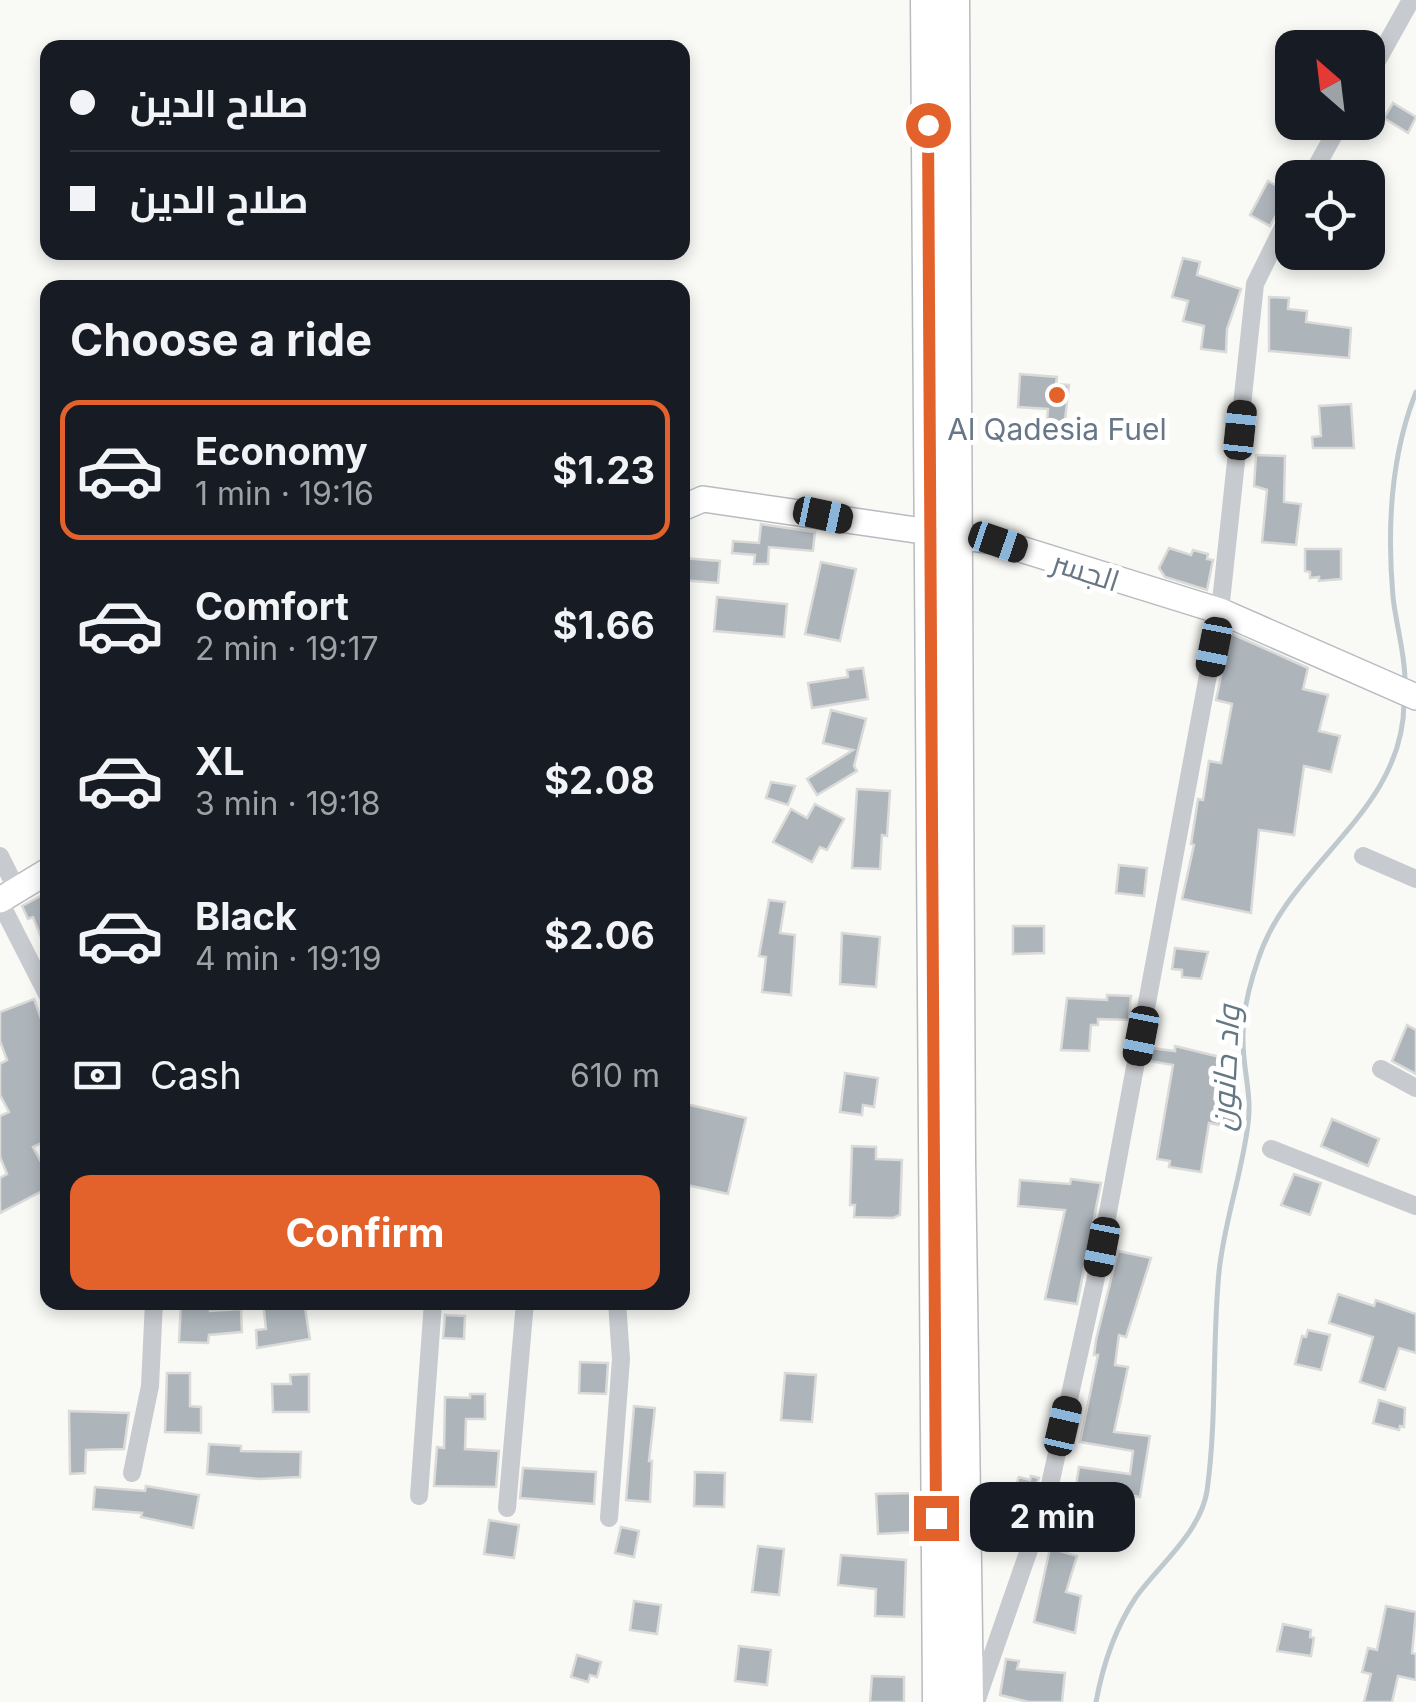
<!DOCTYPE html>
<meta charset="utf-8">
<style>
:root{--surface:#171b24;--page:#242831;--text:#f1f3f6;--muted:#9ea1a6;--line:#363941;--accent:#e3622c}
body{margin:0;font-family:Inter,Cairo,sans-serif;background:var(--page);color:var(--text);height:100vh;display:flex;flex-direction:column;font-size:38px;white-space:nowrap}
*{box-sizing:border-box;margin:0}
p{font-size:32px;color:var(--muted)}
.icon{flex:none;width:55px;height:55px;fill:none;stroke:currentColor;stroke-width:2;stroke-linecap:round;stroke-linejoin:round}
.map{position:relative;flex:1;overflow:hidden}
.panel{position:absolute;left:40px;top:280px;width:650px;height:1030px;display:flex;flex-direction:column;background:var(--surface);border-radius:20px;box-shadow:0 5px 15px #0003}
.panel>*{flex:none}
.top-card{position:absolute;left:40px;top:40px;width:650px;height:220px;border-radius:20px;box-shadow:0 5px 15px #0003;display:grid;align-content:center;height:220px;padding:0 30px;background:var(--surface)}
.needle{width:65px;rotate:332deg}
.tools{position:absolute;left:1275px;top:30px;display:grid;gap:20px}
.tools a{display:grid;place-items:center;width:110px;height:110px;border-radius:20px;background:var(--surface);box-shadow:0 5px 15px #0003;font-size:50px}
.end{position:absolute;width:45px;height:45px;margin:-22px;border:12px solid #e3622c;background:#fff;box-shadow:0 0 0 5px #fff}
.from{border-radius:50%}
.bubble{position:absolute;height:70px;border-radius:20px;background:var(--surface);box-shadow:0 5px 15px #0003;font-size:32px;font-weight:700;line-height:70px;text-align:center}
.car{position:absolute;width:30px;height:60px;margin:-30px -15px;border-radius:12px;box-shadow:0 0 8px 2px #0007;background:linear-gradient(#222 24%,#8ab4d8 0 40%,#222 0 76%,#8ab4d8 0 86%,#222 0)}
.top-card b{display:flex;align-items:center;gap:35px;height:95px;font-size:38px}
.top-card b+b{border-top:2px solid var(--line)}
.top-card i{width:25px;height:25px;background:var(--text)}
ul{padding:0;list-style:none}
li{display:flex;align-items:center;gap:30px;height:140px;margin:0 20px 15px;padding:0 10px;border:5px solid transparent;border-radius:20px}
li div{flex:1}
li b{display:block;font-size:38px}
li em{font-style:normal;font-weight:700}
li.on{border-color:var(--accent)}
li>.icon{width:90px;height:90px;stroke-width:1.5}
h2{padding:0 30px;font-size:45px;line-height:120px}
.pay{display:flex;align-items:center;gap:25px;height:110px;padding:0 30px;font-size:38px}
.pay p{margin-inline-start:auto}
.action{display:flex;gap:20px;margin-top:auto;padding:20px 30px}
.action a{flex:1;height:115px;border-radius:20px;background:var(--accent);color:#fff;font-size:40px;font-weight:700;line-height:115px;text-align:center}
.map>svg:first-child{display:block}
</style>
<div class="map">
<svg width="1416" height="1702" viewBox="0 0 1416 1702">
<rect width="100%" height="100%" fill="#f9f9f6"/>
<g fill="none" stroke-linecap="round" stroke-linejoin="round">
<!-- stream -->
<g stroke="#bfc9ce" stroke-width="5">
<path d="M1405 681C1405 653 1396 625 1393 597 1387 529 1391 455 1416 392"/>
<path d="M1096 1702C1103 1664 1114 1630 1136 1597 1159 1565 1200 1533 1207 1491 1217 1419 1212 1344 1219 1272 1224 1222 1242 1174 1248 1124 1252 1095 1243 1069 1243 1041 1242 1013 1249 986 1258 960 1288 864 1404 813 1404 702"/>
</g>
</g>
<!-- building -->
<g fill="#adb5bb" stroke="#dadbd9" stroke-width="2.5">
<path d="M1393 103 1416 117 1408 133 1384 118Z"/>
<path d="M1268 181 1289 192 1270 226 1250 215Z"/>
<path d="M1183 258 1200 262 1197 275 1241 289 1227 329 1226 352 1201 349 1204 326 1183 321 1188 301 1172 297Z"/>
<path d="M1269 297 1289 298 1288 309 1307 311 1306 322 1351 328 1349 358 1269 351Z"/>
<path d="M1020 374 1057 377 1056 384 1069 385 1063 438 1046 437 1048 409 1018 407Z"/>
<path d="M1351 404 1354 448H1313L1312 437 1321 436 1319 406Z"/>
<path d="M1256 455 1285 456 1284 502 1301 504 1296 545 1262 542 1267 490 1254 486Z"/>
<path d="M761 524 815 532 813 551 769 547 768 564H754L755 555 732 553 733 541 759 543Z"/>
<path d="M1169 548 1191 555 1193 550 1208 554 1207 559 1213 560 1207 590 1165 577 1159 568Z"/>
<path d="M1305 549H1341V579L1319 581V577L1310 578V572L1305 571Z"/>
<path d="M682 558 720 561 718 583 682 580Z"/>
<path d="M821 562 856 569 840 641 805 634Z"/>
<path d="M717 597 787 604 784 637 714 631Z"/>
<path d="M1230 633 1308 668 1303 689 1328 695 1319 731 1340 736 1331 772 1304 766 1294 835 1259 830 1251 913 1182 899 1194 845 1191 844 1198 799 1203 800 1209 761 1221 763 1232 704 1216 700Z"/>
<path d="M863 668 868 699 812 708 808 683 848 677 847 670Z"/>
<path d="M831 710 866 719 854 766 857 771 817 795 807 779 853 750 823 743Z"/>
<path d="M771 782 795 786 788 805 766 798Z"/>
<path d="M857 789 890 791 887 836 882 835 880 869 852 868Z"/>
<path d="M815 804 844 819 827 850 820 847 812 862 773 842 791 809 807 818Z"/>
<path d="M1119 865 1147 868 1144 896 1116 893Z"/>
<path d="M48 892V952H47L33 917 28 919 22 906Z"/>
<path d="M769 900 785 902 780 933 795 935 791 995 762 992 766 957 759 956Z"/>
<path d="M1013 926H1044V953L1013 954Z"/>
<path d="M842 933 880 937 876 987 840 984Z"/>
<path d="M1175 948 1208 952 1201 979 1182 977V970L1172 969Z"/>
<path d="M1107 995 1131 996 1129 1020 1098 1019V1025H1091L1089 1051 1061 1050 1067 998 1107 1000Z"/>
<path d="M34 999 44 1027 48 1026V1140L33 1147 48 1175V1188L0 1213V1178L7 1174 0 1157V1116L9 1112 0 1095V1064L7 1060 0 1041V1012Z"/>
<path d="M1407 1025 1416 1030V1074L1392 1061Z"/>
<path d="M1175 1046 1220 1057 1214 1099 1240 1104 1235 1128 1209 1123 1201 1172 1169 1167 1170 1161 1157 1159 1173 1065 1149 1061 1151 1048 1175 1051Z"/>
<path d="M845 1073 878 1078 874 1107 863 1105 862 1115 840 1112Z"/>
<path d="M682 1103 746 1118 728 1194 682 1184Z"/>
<path d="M1332 1119 1379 1139 1368 1166 1321 1146Z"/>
<path d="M852 1146 876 1147V1159L902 1160 900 1215 893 1218 854 1217 855 1205H850Z"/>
<path d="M1294 1174 1321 1183 1310 1215 1281 1205Z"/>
<path d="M1071 1179 1101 1183 1077 1304 1045 1299 1065 1210 1018 1206 1020 1180 1070 1184Z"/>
<path d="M1118 1251 1151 1258 1126 1337 1119 1335 1115 1365 1128 1367 1114 1432 1150 1436 1140 1497 1118 1493 1117 1500 1096 1497 1095 1501 1074 1498 1079 1467 1130 1474 1133 1451 1080 1442 1098 1355H1094L1096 1340Z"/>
<path d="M1338 1294 1374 1306 1376 1300 1416 1314V1353L1399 1348 1385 1390 1360 1382 1373 1337 1329 1323Z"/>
<path d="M181 1302H210V1311L241 1309 242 1332 209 1335 208 1343 179 1342Z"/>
<path d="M263 1302H304L310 1339 257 1348 256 1330 266 1329Z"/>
<path d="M445 1315 465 1316 464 1339 443 1338Z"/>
<path d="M1308 1330 1330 1335 1321 1370 1295 1364 1302 1336 1306 1337Z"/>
<path d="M580 1362 608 1363 606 1394 579 1393Z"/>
<path d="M167 1373H190V1406L201 1407V1433L165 1432Z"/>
<path d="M785 1373 816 1375 812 1422 781 1420Z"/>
<path d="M309 1374V1412H273L272 1384H291L290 1375Z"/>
<path d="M470 1394H485V1419H466L465 1449 499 1451 496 1487 434 1486 437 1447 444 1448 445 1397 470 1398Z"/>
<path d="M1379 1400 1405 1408 1404 1427 1400 1426 1399 1430 1373 1423Z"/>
<path d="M634 1406 655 1408 649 1461H652L650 1502 626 1500Z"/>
<path d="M69 1411 129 1413 124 1449 86 1450 85 1473 70 1474Z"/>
<path d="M209 1444 241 1446V1451L301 1452 300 1477 259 1479 207 1474Z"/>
<path d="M523 1468 596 1472 594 1504 520 1498Z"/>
<path d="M695 1472 725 1473 724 1507 694 1506Z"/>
<path d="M1031 1476 1039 1478 1024 1526 1016 1522 1018 1491 1014 1489 1019 1477 1030 1480Z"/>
<path d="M146 1486 199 1495 193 1528 141 1517 142 1513 93 1509 95 1487 145 1491Z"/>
<path d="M913 1493 915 1532 878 1534 876 1494Z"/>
<path d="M489 1520 519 1525 514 1558 484 1554Z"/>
<path d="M621 1527 639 1531 634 1557 615 1553Z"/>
<path d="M758 1546 784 1549 779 1595 752 1592Z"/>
<path d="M1050 1548 1077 1556 1066 1592 1081 1596 1075 1633 1034 1622Z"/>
<path d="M841 1555 906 1560 904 1617 875 1616 876 1589 838 1585Z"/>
<path d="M634 1601 661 1605 657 1634 630 1630Z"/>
<path d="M1386 1606 1416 1612 1412 1653 1416 1654V1680L1398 1676 1392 1702H1364L1371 1674 1362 1672 1368 1648 1377 1650Z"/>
<path d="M1283 1624 1311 1630 1310 1637 1314 1638 1311 1656 1277 1651Z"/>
<path d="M739 1646 771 1650 767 1685 735 1681Z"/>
<path d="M577 1655 601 1662 597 1677 590 1675 588 1682 571 1677Z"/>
<path d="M1006 1659 1019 1661 1017 1669 1065 1673 1062 1702H1029L1000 1695Z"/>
<path d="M872 1676 904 1677V1702H870Z"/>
</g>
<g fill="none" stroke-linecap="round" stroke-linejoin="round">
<!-- secondary casing -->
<g stroke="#b7bcc1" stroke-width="28">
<g id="secondary">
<path d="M682 508 703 499 998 542 1220 611 1416 697"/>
<path d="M0 900 48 871"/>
</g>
</g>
<!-- highway casing -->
<g stroke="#b8bbbe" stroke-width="35">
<g id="highway">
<path d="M927 0 939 1702"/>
<path d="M953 0 959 1158 967 1702"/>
</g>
</g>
<!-- street -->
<g stroke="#c7cace" stroke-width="18">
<path d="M1368 77 1411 0"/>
<path d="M1310 178 1341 122"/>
<path d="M0 856 17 890"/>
<path d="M1363 856 1416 879"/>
<path d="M0 902 48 996"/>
<path d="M1381 1069 1416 1088"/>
<path d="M1271 1149 1416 1206"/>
<path d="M132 1473 150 1386 154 1302"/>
<path d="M419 1496 433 1302"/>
<path d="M507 1508 525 1302"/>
<path d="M609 1518 621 1359 617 1302"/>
<path d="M976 1702 1047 1498 1095 1282 1220 611 1255 284 1292 209"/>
</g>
<!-- secondary -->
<use href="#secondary" stroke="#fff" stroke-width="25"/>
<!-- highway -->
<use href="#highway" stroke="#fff" stroke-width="32"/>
</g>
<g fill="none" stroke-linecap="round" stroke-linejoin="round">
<!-- route -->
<path stroke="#e3622c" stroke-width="12" d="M928 125 936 1518"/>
</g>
<!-- markers -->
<circle fill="#e3622c" stroke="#fff" stroke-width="4" cx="1057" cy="395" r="10"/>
<g text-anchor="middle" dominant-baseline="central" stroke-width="10" stroke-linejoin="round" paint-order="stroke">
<!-- poi labels -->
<g font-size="30" fill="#687787" stroke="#fff">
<text x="1057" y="429">Al Qadesia Fuel</text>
</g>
<!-- street labels -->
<g font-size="30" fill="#687787" stroke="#fff">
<text transform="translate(1086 571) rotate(18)">الجسر</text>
</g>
<!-- water labels -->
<g font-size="32" font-style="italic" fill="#637883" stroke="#fff">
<text transform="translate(1225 1068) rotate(-87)">واد حانون</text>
</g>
</g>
</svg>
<div class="tools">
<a><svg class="needle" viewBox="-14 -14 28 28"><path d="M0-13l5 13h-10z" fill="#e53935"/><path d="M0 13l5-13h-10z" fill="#9ea1a6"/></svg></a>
<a><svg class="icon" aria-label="locate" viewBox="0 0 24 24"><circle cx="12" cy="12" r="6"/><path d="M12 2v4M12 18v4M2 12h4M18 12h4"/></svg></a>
</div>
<i class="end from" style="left:928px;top:125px"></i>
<i class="end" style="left:936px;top:1518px"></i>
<div class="bubble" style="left:970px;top:1482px;width:165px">2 min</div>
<i class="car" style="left:1240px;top:430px;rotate:6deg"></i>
<i class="car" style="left:823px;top:515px;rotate:102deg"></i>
<i class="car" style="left:998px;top:542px;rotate:109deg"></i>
<i class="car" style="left:1214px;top:647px;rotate:191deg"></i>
<i class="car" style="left:1141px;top:1036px;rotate:191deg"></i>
<i class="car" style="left:1102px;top:1247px;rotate:191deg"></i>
<i class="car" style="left:1063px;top:1426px;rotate:13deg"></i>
<div class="top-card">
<b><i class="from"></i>صلاح الدين</b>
<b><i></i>صلاح الدين</b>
</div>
<section class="panel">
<h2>Choose a ride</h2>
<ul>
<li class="on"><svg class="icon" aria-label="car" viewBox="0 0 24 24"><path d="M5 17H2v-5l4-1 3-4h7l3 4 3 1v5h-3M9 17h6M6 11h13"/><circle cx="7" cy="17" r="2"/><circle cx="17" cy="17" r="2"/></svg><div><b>Economy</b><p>1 min · 19:16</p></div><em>$1.23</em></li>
<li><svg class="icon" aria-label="car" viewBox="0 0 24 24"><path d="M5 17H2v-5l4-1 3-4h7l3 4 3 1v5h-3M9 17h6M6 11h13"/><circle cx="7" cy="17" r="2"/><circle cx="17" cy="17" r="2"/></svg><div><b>Comfort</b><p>2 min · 19:17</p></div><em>$1.66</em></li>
<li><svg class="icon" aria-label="car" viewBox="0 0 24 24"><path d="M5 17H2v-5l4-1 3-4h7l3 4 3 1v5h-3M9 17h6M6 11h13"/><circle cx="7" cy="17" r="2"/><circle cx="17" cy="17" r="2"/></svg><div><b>XL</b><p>3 min · 19:18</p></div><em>$2.08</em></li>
<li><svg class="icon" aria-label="car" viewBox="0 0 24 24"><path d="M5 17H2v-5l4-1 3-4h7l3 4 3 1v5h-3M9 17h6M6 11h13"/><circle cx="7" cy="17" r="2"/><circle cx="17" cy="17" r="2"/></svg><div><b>Black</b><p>4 min · 19:19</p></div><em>$2.06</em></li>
</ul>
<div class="pay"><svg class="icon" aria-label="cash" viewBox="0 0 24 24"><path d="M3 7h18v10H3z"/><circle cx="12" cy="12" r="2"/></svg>Cash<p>610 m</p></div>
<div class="action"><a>Confirm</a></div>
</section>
</div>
